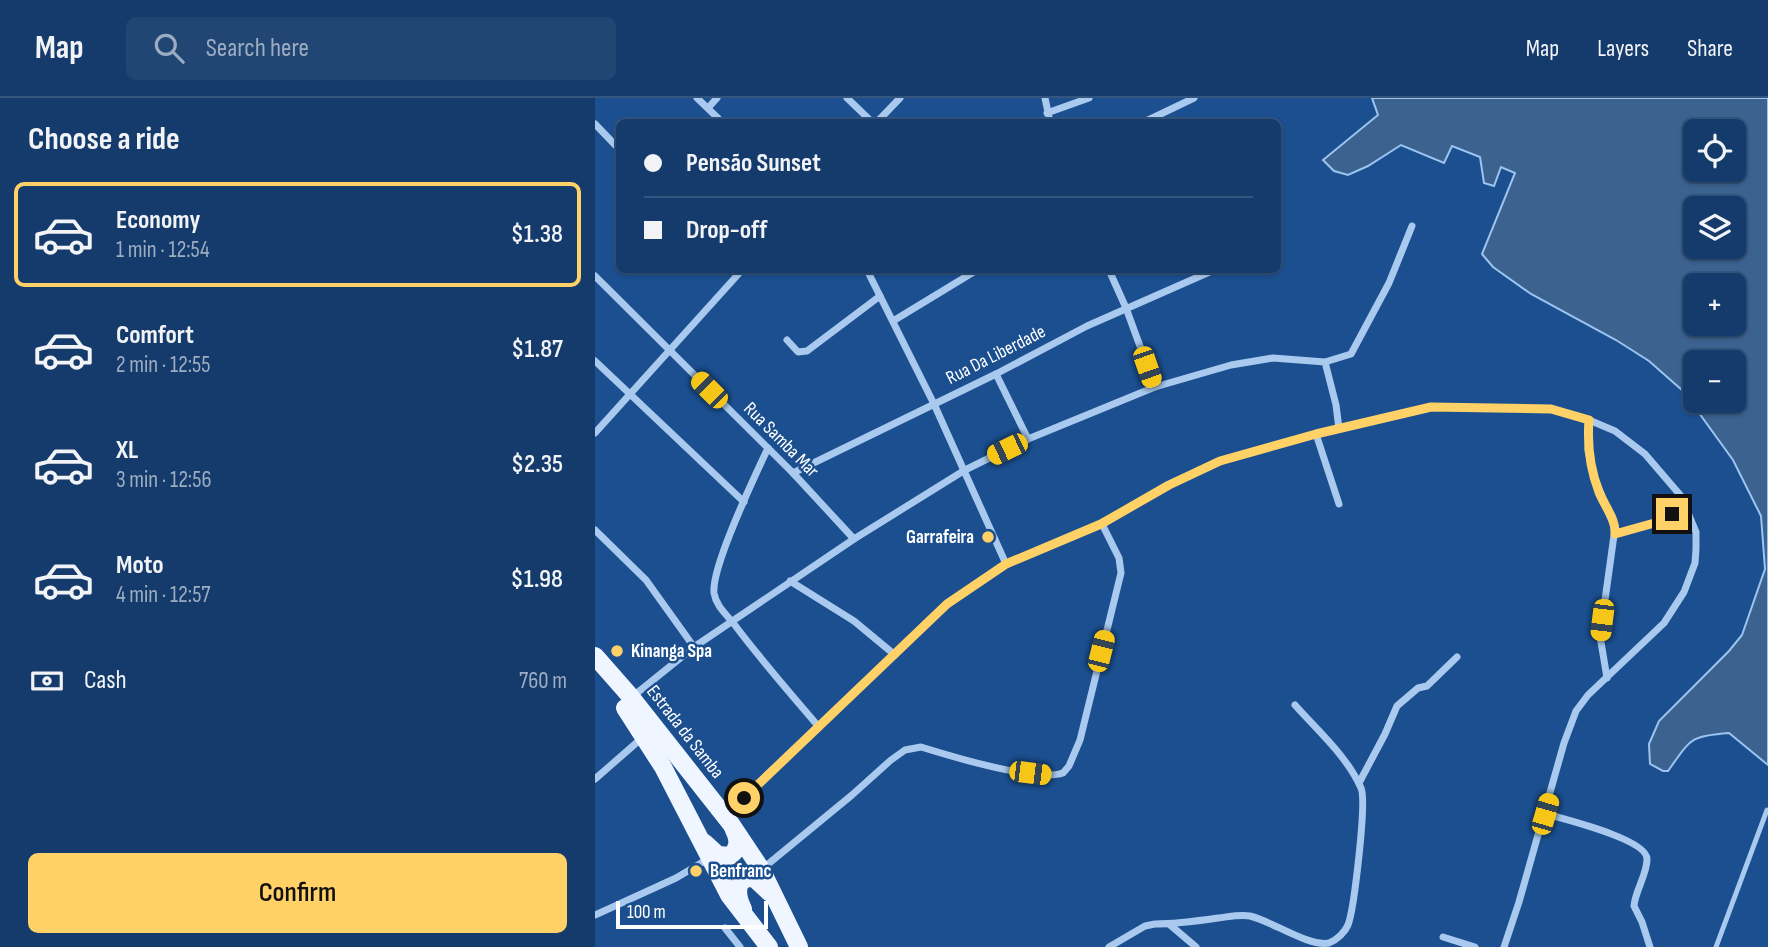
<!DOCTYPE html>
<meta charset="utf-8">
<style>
:root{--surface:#143b6b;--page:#214673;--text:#f1f3f6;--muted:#9dadc1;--line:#33557e;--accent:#ffd166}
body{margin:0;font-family:"Sofia Sans Condensed",sans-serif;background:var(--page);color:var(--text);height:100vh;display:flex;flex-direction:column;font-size:26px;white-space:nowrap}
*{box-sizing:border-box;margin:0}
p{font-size:23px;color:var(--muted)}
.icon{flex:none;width:38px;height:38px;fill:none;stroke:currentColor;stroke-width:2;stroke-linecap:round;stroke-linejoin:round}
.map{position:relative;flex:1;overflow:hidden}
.side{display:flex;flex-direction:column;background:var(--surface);width:595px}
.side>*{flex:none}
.banner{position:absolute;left:21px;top:21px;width:665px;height:154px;border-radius:10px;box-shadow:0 2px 5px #0004,0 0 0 2px var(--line);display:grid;align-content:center;height:154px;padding:0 28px;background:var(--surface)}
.controls{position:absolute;left:1088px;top:21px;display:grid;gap:14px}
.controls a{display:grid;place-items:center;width:63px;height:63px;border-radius:10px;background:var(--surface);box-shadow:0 2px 5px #0004,0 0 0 2px var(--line);font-size:35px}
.scale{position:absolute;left:21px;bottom:18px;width:152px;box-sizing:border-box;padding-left:7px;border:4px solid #fff;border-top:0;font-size:19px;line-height:24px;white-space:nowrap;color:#fff;-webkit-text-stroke:5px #1b4f8f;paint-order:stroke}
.end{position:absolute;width:32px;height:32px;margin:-16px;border:9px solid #ffd166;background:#111;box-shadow:0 0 0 4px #111}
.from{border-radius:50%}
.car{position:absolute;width:21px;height:42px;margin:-21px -10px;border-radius:9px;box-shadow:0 0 5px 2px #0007;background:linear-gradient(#f5c518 24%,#345 0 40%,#f5c518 0 76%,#345 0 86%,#f5c518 0)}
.banner b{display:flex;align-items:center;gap:24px;height:66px;font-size:26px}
.banner b+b{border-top:2px solid var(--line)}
.banner i{width:18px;height:18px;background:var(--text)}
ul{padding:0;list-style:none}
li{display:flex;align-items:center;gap:21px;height:105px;margin:0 14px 10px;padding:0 14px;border:4px solid transparent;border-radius:10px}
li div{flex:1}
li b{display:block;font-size:26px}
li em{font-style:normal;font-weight:600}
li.selected{border-color:var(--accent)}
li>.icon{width:63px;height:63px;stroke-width:1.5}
h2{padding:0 28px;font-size:32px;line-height:84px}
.pay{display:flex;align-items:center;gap:18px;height:77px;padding:0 28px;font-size:26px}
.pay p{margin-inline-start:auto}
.button{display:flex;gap:14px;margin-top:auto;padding:14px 28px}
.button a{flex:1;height:80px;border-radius:10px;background:var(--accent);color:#111;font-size:28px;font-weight:600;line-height:80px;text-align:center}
header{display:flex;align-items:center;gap:42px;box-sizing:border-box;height:98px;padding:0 35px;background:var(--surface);border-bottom:2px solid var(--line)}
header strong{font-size:33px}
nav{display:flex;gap:38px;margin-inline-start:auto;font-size:24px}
.search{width:490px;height:63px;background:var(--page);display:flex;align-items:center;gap:18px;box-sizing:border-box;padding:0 24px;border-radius:10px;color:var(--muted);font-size:26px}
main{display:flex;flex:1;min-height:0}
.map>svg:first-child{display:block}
</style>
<header>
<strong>Map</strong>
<div class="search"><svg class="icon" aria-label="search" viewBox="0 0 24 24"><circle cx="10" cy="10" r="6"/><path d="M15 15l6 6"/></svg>Search here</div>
<nav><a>Map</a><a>Layers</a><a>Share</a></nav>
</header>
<main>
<section class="side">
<h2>Choose a ride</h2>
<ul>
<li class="selected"><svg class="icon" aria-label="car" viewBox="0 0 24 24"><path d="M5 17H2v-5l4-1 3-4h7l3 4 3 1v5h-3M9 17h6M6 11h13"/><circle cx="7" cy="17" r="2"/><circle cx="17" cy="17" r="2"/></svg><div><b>Economy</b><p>1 min · 12:54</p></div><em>$1.38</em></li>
<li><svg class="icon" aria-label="car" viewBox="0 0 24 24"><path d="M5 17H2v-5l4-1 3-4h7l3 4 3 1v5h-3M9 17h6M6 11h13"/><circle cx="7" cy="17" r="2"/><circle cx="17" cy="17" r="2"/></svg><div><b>Comfort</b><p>2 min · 12:55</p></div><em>$1.87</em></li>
<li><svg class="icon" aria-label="car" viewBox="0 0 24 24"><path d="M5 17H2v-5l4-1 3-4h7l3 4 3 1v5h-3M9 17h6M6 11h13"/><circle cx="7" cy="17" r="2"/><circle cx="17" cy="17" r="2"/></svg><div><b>XL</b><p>3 min · 12:56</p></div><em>$2.35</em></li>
<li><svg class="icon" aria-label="car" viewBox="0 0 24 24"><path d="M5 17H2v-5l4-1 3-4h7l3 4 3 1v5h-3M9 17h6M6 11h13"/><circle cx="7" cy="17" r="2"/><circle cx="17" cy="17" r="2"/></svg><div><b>Moto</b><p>4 min · 12:57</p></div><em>$1.98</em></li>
</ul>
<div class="pay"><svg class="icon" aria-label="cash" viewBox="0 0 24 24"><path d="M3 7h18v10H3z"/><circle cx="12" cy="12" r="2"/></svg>Cash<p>760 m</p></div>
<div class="button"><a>Confirm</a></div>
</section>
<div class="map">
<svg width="1173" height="849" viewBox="0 0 1173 849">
<rect width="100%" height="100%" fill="#1b4f8f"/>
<!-- water -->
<path fill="#3c6290" stroke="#9cc4f0" stroke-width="2" fill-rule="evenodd" d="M777 0H1173V667L1134 635C1094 638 1096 641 1073 673H1068L1055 666 1054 646 1064 623 1134 553 1147 537 1170 471 1166 418 1138 362 1088 293 1054 263 1021 242 936 196 898 169 887 156 920 75 906 69 899 88 889 85 885 59 857 48 849 65 806 47 773 68 753 77 739 73 728 62 783 17ZM1101 33H1139V72H1101ZM1101 110H1139V149H1101ZM1101 187H1139V226H1101ZM1101 264H1139V303H1101Z"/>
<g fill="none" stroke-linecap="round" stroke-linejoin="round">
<!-- service -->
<path stroke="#a9c9ee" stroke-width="5" d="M1121 849 1172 712"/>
<!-- minor -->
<g stroke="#a9c9ee" stroke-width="7">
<path d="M102 0 127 24"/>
<path d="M252 0 277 24"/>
<path d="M450 0 455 24"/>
<path d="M113 10 122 0"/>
<path d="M452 15 494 0"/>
<path d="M282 24 305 0"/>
<path d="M549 24 599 0"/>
<path d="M0 26 24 51"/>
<path d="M272 172 339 306 411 466"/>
<path d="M514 172 531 210 560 289"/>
<path d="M0 178 198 375 259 441"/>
<path d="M298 223 382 172"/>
<path d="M192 242 203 254 212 253 285 198"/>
<path d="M0 263 149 404"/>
<path d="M730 264 756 256 794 185 817 128"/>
<path d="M401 276 433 341"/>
<path d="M994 322 993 352 998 376 1020 430 1005 538 1012 580"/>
<path d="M0 335 147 172"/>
<path d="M721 336 744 406"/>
<path d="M173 350C160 378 116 469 119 495 121 508 131 516 139 526 166 562 195 595 224 629"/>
<path d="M198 375 401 276 492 228 619 172"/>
<path d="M0 432 51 482 99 549"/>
<path d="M1020 436 1063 424 1091 408"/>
<path d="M195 483 259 523 300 557"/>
<path d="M37 599 99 549 259 441 370 372 433 341 560 289 636 267 678 260 730 264 741 307 744 331"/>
<path d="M0 681 47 640"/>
<path d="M764 685 790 636 802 608 823 590 832 588 862 559"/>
<path d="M951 716C968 721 1052 741 1052 761 1052 777 1040 793 1039 808L1047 824 1055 849"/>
<path d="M130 717 352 506 411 466 507 426 574 387 625 363 721 336 836 309 956 311 994 322 1020 333 1050 356 1086 398 1101 434V451L1100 465 1089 494 1069 525 993 597 981 613 969 645 924 804 909 849"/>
<path d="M167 771 257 697 296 662 310 652 326 649C355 658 441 684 468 675L474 668 485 642 526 475 524 460 507 426"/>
<path d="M0 817 81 780 113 761"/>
<path d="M574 826 601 849"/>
<path d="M130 830 145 849"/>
<path d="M848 839 880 849"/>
<path d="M514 849 550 828 560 826C581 826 602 823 623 820 633 819 645 816 655 818 677 823 713 849 734 845 742 842 750 834 753 827 759 811 772 703 766 690 752 658 722 632 700 607"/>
</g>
<!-- primary -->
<g stroke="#f0f6ff" stroke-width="18">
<path d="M0 558 36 599 136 726 166 771 204 849"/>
<path d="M30 610 68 669 134 797 174 849"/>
<path d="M110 745 123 757 135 758C144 751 144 742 139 732"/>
<path d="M148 811C142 799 138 779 159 780L175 795"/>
</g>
</g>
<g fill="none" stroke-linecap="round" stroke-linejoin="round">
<!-- route -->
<path stroke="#ffd166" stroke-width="9" d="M149 700 352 506 411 466 506 426 574 387 625 363 721 336 836 309 956 311 994 322C992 348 995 371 1004 394 1010 409 1021 421 1020 436L1063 424 1077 416"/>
</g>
<!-- markers -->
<g fill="#ffd166" stroke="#1b4f8f" stroke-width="2.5">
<circle cx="393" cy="439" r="7"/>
<circle cx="22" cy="553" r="7"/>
<circle cx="101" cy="773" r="7"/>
</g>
<g text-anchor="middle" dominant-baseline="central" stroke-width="5" stroke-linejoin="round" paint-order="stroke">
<!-- street labels -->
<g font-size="19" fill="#fff" stroke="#1b4f8f">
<text transform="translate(401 257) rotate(-27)">Rua Da Liberdade</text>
<text transform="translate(186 342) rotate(45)">Rua Samba Mar</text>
<text transform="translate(90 634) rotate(52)">Estrada da Samba</text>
</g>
<!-- poi labels -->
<g font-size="19" font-weight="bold" fill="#fff" stroke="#1b4f8f" text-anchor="start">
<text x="379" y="439" text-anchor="end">Garrafeira</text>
<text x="36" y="553">Kinanga Spa</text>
<text x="115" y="773">Benfranc</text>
</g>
</g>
</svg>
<div class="controls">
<a><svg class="icon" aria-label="locate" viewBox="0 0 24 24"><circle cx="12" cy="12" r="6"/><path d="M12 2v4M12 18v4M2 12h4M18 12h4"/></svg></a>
<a><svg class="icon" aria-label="layers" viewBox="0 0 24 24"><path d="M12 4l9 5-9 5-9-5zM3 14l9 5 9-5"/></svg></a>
<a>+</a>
<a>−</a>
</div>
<div class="scale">100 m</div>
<i class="end from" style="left:149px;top:700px"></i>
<i class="end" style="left:1077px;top:416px"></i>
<i class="car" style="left:552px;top:269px;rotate:161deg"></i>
<i class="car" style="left:114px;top:292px;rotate:315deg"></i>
<i class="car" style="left:412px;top:351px;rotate:244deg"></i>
<i class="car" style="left:1007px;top:522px;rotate:187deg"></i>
<i class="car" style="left:506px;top:553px;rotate:14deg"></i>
<i class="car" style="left:435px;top:675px;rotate:97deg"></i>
<i class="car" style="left:950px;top:716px;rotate:16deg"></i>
<div class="banner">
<b><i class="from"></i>Pensão Sunset</b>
<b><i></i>Drop-off</b>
</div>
</div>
</main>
